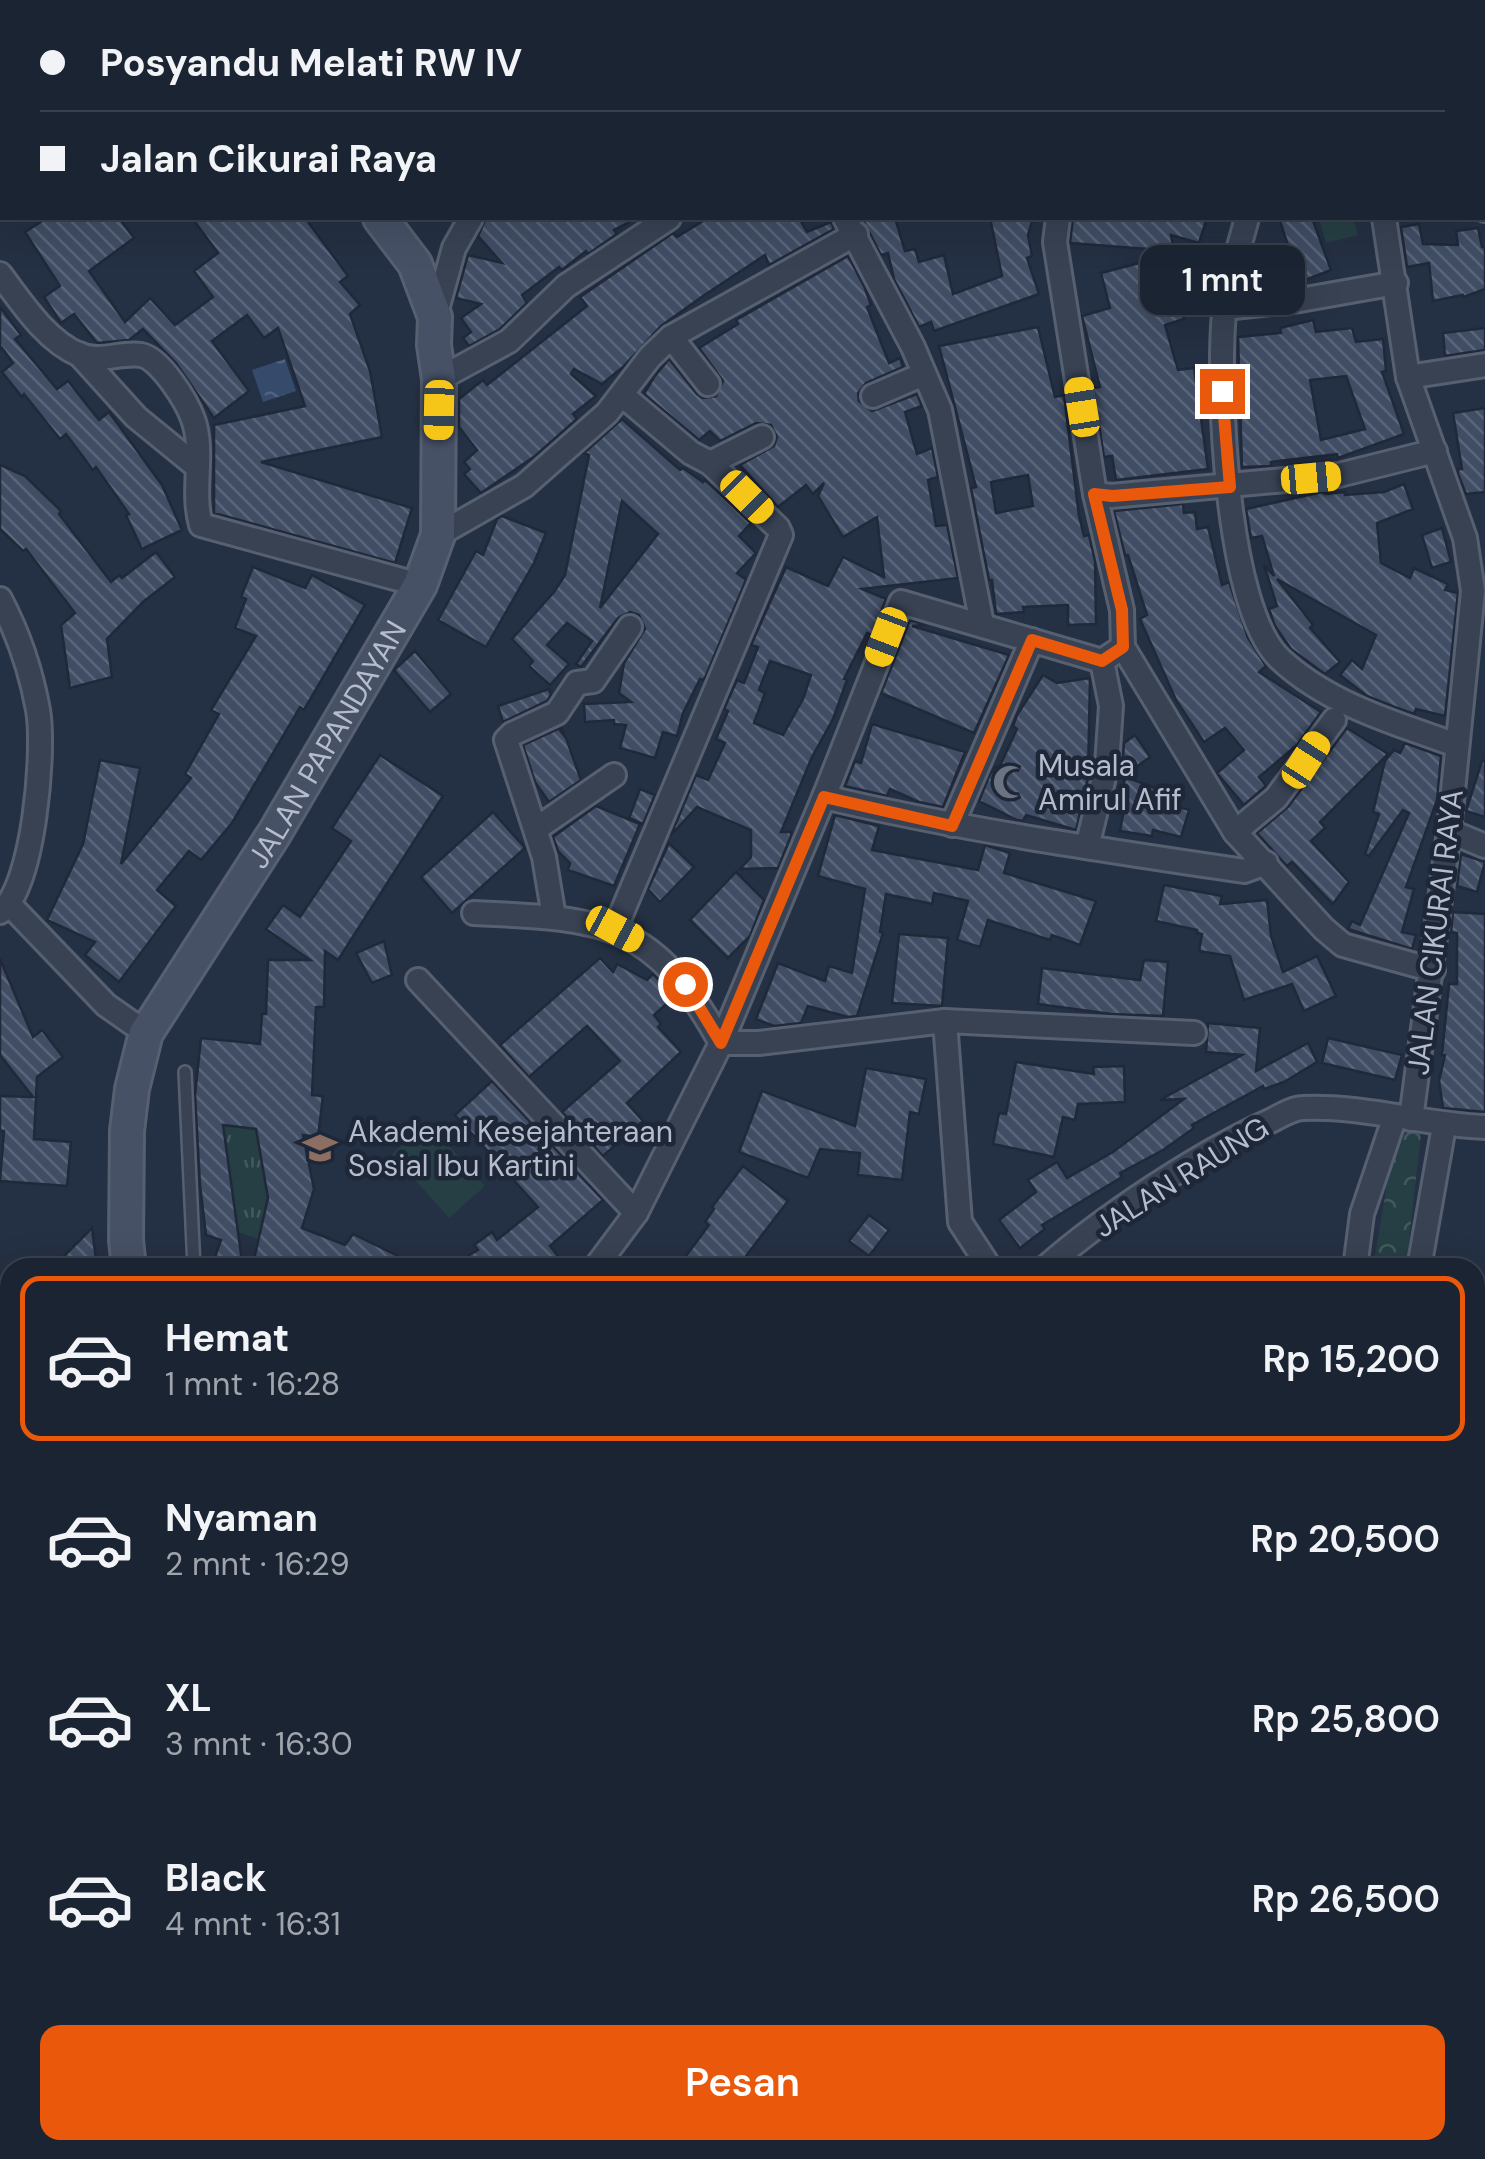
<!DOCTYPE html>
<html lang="id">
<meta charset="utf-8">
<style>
:root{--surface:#1b2432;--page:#242c3a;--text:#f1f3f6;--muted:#a0a4ac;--line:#39414d;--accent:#ea580c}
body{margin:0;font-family:"DM Sans",sans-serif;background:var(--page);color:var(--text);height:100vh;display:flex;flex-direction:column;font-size:38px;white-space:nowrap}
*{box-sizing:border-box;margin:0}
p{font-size:32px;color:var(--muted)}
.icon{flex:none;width:55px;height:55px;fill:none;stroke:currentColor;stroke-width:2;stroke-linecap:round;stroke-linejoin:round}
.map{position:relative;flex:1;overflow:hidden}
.details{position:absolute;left:0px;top:1258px;width:1485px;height:902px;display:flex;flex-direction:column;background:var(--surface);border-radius:30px 30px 0 0;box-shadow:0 10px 40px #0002,0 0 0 2px var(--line)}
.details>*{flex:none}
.guide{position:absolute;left:0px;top:0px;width:1485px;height:220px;box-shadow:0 10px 40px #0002,0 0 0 2px var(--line);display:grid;align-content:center;height:220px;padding:0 40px;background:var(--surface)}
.end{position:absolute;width:45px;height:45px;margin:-22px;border:12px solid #ea580c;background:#fff;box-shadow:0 0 0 5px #fff}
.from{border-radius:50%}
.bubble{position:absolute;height:70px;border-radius:20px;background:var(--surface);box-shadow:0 10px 40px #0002,0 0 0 2px var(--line);font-size:32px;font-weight:600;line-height:70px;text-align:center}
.car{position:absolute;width:30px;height:60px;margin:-30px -15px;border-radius:12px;box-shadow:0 0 8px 2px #0007;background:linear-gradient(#f5c518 24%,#345 0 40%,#f5c518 0 76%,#345 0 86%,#f5c518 0)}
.guide b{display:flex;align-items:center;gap:35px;height:95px;font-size:38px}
.guide b+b{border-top:2px solid var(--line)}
.guide i{width:25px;height:25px;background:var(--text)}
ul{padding:18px 0 0;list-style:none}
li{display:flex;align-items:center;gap:30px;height:165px;margin:0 20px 15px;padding:0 20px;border:5px solid transparent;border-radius:20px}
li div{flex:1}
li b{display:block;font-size:38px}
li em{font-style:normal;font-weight:600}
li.on{border-color:var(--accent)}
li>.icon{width:90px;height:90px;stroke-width:1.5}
.action{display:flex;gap:20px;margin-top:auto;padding:20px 40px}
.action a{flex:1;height:115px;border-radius:20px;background:var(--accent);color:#fff;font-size:40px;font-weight:600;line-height:115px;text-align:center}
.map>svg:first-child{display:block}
</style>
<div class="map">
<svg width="1485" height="2159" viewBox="0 0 1485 2159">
<defs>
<pattern id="grass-tufts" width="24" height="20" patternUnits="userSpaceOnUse" patternTransform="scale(2.5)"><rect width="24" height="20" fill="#263f44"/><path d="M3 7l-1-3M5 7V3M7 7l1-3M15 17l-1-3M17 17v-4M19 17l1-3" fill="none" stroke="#43595e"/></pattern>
<pattern id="forest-crowns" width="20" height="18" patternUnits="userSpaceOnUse" patternTransform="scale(2.5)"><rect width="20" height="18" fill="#263f44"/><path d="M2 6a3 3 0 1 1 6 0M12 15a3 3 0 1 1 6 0" fill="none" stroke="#43595e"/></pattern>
<pattern id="water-ripples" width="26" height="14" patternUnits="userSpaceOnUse" patternTransform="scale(2.5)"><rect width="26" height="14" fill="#364a6c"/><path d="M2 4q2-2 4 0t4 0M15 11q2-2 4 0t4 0" fill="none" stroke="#516280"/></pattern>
<pattern id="building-back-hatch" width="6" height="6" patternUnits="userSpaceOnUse" patternTransform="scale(2.5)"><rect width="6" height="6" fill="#404d64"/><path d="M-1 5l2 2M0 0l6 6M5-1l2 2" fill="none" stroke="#596579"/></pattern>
</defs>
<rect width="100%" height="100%" fill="#243043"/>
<!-- grass -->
<path fill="url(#grass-tufts)" d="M223 1125 256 1129 268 1198 258 1239 238 1232Z"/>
<!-- forest -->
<g fill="url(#forest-crowns)">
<path d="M0 0H138L2 2 0 143Z"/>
<path d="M1396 1131 1421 1134 1406 1267 1373 1268Z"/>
</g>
<!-- pitch -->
<g fill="#263f44">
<path d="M1319 218H1353L1358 235 1326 243Z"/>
<path d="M428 1122 485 1186 449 1218 392 1154Z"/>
</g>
<!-- water -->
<path fill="url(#water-ripples)" d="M285 359 296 391 263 402 252 370Z"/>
<!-- building -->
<g fill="url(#building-back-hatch)" stroke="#1f293a" stroke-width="2.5" fill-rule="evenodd">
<path d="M47 218H119L134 238 89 271 125 322 150 298 175 325 213 297 194 271 218 253 192 218H305L348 276 340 282 360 305 350 314 370 371 382 437 261 462 412 508 395 563 214 513V425L305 406 278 328 264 338 247 315 212 341 249 391 214 418 176 363 143 329 129 340 97 343 74 314 61 323 44 297 60 286 25 232Z"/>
<path d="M486 218H637L614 230 617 234 588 254 586 251 562 270 559 267 522 295 527 303 500 329 469 346 463 338 471 332 461 318 481 304 456 298 468 255 502 263 478 236Z"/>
<path d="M708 218H799L807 232 831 222 834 229 769 265 765 255 703 296 661 326 623 367 602 384 574 369 571 374 596 396 573 414 577 419 535 456 481 493 464 474 470 469 464 462 477 450 459 427V399L483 380 487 385 587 306 580 297 673 233 677 237Z"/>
<path d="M862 218H895L905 251 915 249 919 262 944 255 953 294 1002 276 990 218H1033L1028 235 1032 256 1027 258 1039 294 934 331 931 322 919 327 894 279 888 253 881 255Z"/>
<path d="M1073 218H1207L1199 243 1171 235 1174 251 1070 243Z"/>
<path d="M1279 218H1312L1331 270 1300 282Z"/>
<path d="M1419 224 1423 244 1458 245 1456 231 1478 228 1482 247H1485V289L1464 297 1463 295 1433 301 1429 263 1407 267 1401 227Z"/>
<path d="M1174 254 1179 278 1173 280 1184 319 1165 325 1178 370 1194 368 1208 469 1116 480 1112 456 1104 457 1093 388 1100 387 1082 316 1110 308 1101 273Z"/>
<path d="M848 256 864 286 871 305 867 307 889 363 900 358 903 367 866 383 858 393 859 401 872 411 917 394 922 406 905 412 917 454 932 448 938 477 928 480 936 526 947 525 958 578 862 589 886 599 872 635 867 633 844 679 847 680 833 719 812 757 781 832H791V836L778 868 740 869 751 857V830L697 807 671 835 696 775 708 780 725 743 716 739 728 711 724 709 737 680 744 683 758 647 751 645 786 567 828 586 843 557 884 577 877 517 843 537 818 496 824 483 813 494 806 485 778 507 740 465 774 446 777 437 771 425 756 423 720 441 710 431 699 440 644 394 654 377 669 359 697 394 703 398 716 396 723 381 699 348 738 324 736 320ZM770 661 811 675 803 699 783 735 754 723 765 693 759 690Z"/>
<path d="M0 307 21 335 15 339 57 389 68 381 99 420 109 412 162 485 182 530 142 549 126 515 129 514 96 467 93 470 66 434 60 439 24 394 22 397 2 372 13 363 2 348 0 350Z"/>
<path d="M1313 320 1316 332 1352 328 1356 342 1383 339 1386 371 1382 372 1404 434 1338 458 1337 454 1271 462V466L1242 467 1238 337 1281 333 1280 328ZM1346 376 1365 429 1321 440 1310 380Z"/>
<path d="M1038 327 1055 397 1064 395 1079 516 1084 536 1089 535 1095 561 1096 624 1068 625V605L1023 607 1024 612 996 614 992 580H989L971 488 976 487 939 346ZM1028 475 1033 506 996 513 991 482Z"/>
<path d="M1485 328V350L1445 356 1443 333Z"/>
<path d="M1485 408V492L1466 494 1458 474V469H1462L1453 413Z"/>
<path d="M622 419 680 470 683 468 703 482 705 480 751 523 739 536 756 553 737 573 746 580 704 680 700 679 683 713 677 736 663 732 655 758 620 748 626 725 614 724V720L585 722 584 704 631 702 619 693 624 663 645 629 639 615 630 612 618 618 581 667 576 664 592 641 567 623 547 645 569 664 550 685 529 666 533 661 512 639 554 592 565 575 589 455 584 453ZM622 501 658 534 600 608Z"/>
<path d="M0 465 25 476 61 511 59 514 111 582 119 575 122 578 156 552 175 577 143 602 107 639 112 677 70 688 61 625 75 613 26 549 23 551 0 529Z"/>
<path d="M1404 484 1413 509 1377 523 1381 563 1410 578 1414 568 1448 584 1445 590 1458 593 1445 716 1416 709 1414 714 1392 706 1367 696 1340 675 1352 660 1362 669 1376 635 1277 579 1313 625 1310 628 1340 662 1325 674 1291 649 1275 626 1269 609 1277 606 1264 565 1274 576 1262 536 1251 538 1246 509 1322 492 1326 494 1345 492V495L1384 492Z"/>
<path d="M1183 504 1184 513 1195 512 1197 529 1208 527 1222 585 1229 582 1248 638 1266 666 1259 672 1321 712 1297 745 1259 777 1266 786 1244 805 1217 773 1244 750 1225 728 1204 742 1176 700 1140 619 1147 615 1128 555H1125L1114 511Z"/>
<path d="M502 516 546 533 534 563 486 647 438 620 476 551 483 555 497 519Z"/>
<path d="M1442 528 1451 562 1432 568 1422 535Z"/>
<path d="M253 567 305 588 312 575 365 605 304 710 300 707 232 823 201 860 189 851 157 890 176 906 119 982 85 955 95 942 47 920 83 844 100 760 140 768 121 864 191 778 185 774 219 714 211 710 256 636 235 628 246 599 241 597Z"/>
<path d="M910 620 925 625 912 626 1009 655 974 733 881 693Z"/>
<path d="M415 651 451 694 430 712 394 670Z"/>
<path d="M1043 675 1057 683 1090 678 1088 778 1076 830 1026 815 1023 821 1017 820 979 801 990 774 996 767 999 768 1017 729 1013 726 1017 715Z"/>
<path d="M549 689 551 695 547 701 503 722 498 706Z"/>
<path d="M872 724 965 752 943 807 919 802 890 789 887 796 845 786 855 761 861 763Z"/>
<path d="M562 727 563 731 559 729 566 738 581 780 549 802 535 782 523 745Z"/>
<path d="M1347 728 1388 754 1320 822 1325 828 1311 841 1349 882 1333 904 1292 862 1287 866 1257 833 1288 807Z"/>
<path d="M1135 735 1150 757 1132 770 1123 756 1124 743Z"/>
<path d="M1405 743 1441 756 1437 800 1406 887 1414 889 1402 932 1416 935 1412 949 1348 929 1352 921 1360 925 1409 813 1403 810 1369 856 1365 854 1379 814 1373 812 1385 761 1394 750 1400 753Z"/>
<path d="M380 755 443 796 338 960 325 951 324 1007H316L312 1095 323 1096 318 1137 303 1135 314 1189 302 1228 345 1245 353 1234 398 1256 393 1268H252L268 1198 256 1129 223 1125 243 1268H211L221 1240 206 1235 200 1185 195 1095 201 1038 260 1044 262 1014H266L268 960H310L266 929 283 905 300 917 351 841 332 828Z"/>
<path d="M1482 761H1485V817L1466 811Z"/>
<path d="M1126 777 1163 791 1159 801 1189 810 1181 837 1153 830 1152 836 1120 831 1126 798 1119 795Z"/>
<path d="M640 789 655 795 643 824 629 818Z"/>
<path d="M596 806 640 824 614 886 568 870 570 863 558 851 553 837Z"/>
<path d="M493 812 525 848 452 913 421 877Z"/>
<path d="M835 815 879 826 872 850 978 870 985 845 1010 853 1004 873 1096 901 1080 945 1052 935 1050 940 988 920 980 947 957 940 968 901 934 893 932 904 886 894 880 932 883 933 857 1016 848 1017 808 1006 801 1023 774 1026 756 1019 778 963 825 981 829 966 852 973 865 889 818 876Z"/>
<path d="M669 843 694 867 660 902 648 889Z"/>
<path d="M1461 854 1485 862 1477 892 1457 886Z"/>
<path d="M736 872 764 900 750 936 728 958 690 920Z"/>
<path d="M1164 885 1222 896 1220 904 1267 900 1271 936 1283 972 1317 956 1336 996 1304 1011 1292 984 1244 1000 1230 956 1199 951 1202 934 1197 933V930L1156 921Z"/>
<path d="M1453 912 1485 914V1112L1443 1108 1439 1081 1445 1055H1442L1449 984H1457V933L1451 932Z"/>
<path d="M899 934 948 938 942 1006 892 1003Z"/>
<path d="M384 941 392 975 372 983 356 953Z"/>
<path d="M600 958 613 972 617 964 647 980 653 974 661 982 673 998 654 1015 661 1024 658 1027 681 1052 627 1103 643 1121 603 1156 562 1112 620 1061 587 1026 529 1077 500 1045Z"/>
<path d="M0 959 33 1037 42 1030 63 1057 37 1077 34 1139 71 1142 67 1186 0 1181 4 1131H0V1096L33 1097 0 1055Z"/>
<path d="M1144 960 1168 962 1163 1016 1111 1014 1038 1004 1042 968 1140 980Z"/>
<path d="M1208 1023 1260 1028 1256 1071 1308 1043 1317 1062 1284 1082 1264 1089 1263 1086 1192 1125 1194 1128 1163 1150 1120 1173 1122 1177 1042 1225 1045 1229 1020 1248 999 1220 1036 1192 1028 1180 1057 1162 1067 1178 1113 1152 1184 1099 1160 1100 1242 1055 1206 1052Z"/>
<path d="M1328 1038 1402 1055 1395 1080 1322 1063Z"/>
<path d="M1016 1062 1094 1074 1093 1067 1124 1066 1125 1102 1078 1104 1075 1120 1063 1117 1054 1157 993 1144 999 1113 1006 1114Z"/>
<path d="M866 1068 926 1079 919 1114 910 1112 902 1180 858 1175 860 1153 820 1149 808 1178 739 1152 762 1091 855 1126Z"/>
<path d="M492 1081 603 1200 550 1246 567 1268H447L478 1250 474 1245 492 1232 497 1240 538 1207 455 1115Z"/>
<path d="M743 1166 788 1201 746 1256 762 1268H677L709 1225 705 1222 714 1209 712 1207Z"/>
<path d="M869 1215 889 1230 869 1256 849 1241Z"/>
<path d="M92 1228 97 1268H52Z"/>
</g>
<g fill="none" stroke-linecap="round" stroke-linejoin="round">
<!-- service casing -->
<g stroke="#566070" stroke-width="16">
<g id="service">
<path d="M185 1072 194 1268"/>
<path d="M194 2159 204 2150"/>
<path d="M310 2159 320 2150"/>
<path d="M631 2159 639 2150"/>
</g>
</g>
<!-- minor casing -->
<g stroke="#566070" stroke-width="28">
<g id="minor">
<path d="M462 0 463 2"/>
<path d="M1138 0 1144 2"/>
<path d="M1317 0 1318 2"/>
<path d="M714 2 717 0"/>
<path d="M879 2 881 0"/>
<path d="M1115 2 1116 0"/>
<path d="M1300 2V0"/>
<path d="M1482 33 1485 32"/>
<path d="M0 199 2 197"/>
<path d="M1482 203 1485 210"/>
<path d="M845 218 913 347 940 410 982 624"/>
<path d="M1058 218 1055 242 1095 494 1122 610 1123 647 1235 832 1324 929 1343 945 1433 970"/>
<path d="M1247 218C1239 249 1227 282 1224 313 1217 388 1226 608 1280 659 1328 704 1396 724 1457 745"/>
<path d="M1384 218 1408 377 1465 538 1473 591 1449 831 1411 1119"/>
<path d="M0 274C21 302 46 341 80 355 102 363 120 352 141 355 160 358 187 402 193 419 205 452 191 490 201 525L420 585"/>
<path d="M1225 308 1300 300 1396 283"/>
<path d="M435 317 454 248 471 218"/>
<path d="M671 337 708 384"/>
<path d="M79 354 136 417 196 466"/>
<path d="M1408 377 1485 365"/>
<path d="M439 379 509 341 566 286 669 218"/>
<path d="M873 396 924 374"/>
<path d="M710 463 762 437"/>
<path d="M1095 494 1111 496 1339 475 1435 451"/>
<path d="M438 535 524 486 607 413 650 357 671 337 856 234"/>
<path d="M0 599C18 633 31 671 38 710 45 750 34 888 0 912"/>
<path d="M824 797C963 830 1103 850 1244 871L1266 863"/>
<path d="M952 825 1032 640"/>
<path d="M536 829 614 775"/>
<path d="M1449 831 1485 846"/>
<path d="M1235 832 1276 798 1334 720"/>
<path d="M1087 847 1107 765 1111 706 1102 661"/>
<path d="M10 905 106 1005 146 1033"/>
<path d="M474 913C605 919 653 920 721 1043"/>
<path d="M554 917 544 857 506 740 512 734 557 713 577 683 593 681 630 627"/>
<path d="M615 929 781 535 778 528 710 463 691 453 622 395"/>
<path d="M418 980 636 1213"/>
<path d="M945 1021 960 1222 990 1268"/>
<path d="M721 1043H759L945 1021 1194 1033"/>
<path d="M595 1268 636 1213 721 1043 824 797 901 602 1102 661 1123 647"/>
<path d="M1045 1268C1104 1216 1198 1154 1268 1122 1279 1117 1292 1108 1303 1108 1361 1105 1426 1125 1485 1127"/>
<path d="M1355 1268 1362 1214 1395 1116"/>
<path d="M1419 1268 1444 1126"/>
<path d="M0 1405 10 1396"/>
<path d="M0 1639 10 1640"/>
<path d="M1475 1679 1485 1696"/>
<path d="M1475 1728 1485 1732"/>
<path d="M1475 2040 1485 2043"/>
<path d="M0 2134 10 2125"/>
<path d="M1052 2159 1053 2150"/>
</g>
</g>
<!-- tertiary casing -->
<g stroke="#566070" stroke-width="32">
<g id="tertiary">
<path d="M191 0 194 2"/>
<path d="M0 1890 10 1881"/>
</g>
</g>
<!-- secondary casing -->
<g stroke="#566070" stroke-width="38">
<g id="secondary">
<path d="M259 2 262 0"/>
<path id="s1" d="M129 1268 126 1240 127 1131 132 1089 146 1033 274 834 420 585 438 535 439 379 434 345 435 317 415 264 380 218"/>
</g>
</g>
<!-- trunk casing -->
<g stroke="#434d5d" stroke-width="42">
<g id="trunk">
<path d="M0 1374 10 1377"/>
<path d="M669 2150 677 2159"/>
</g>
</g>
<!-- service -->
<use href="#service" stroke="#384253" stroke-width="11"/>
<!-- minor -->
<use href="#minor" stroke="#384253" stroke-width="22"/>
<!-- tertiary -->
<use href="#tertiary" stroke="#384253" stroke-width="28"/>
<!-- secondary -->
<use href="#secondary" stroke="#465166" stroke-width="32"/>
<!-- trunk -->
<use href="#trunk" stroke="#686764" stroke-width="38"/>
</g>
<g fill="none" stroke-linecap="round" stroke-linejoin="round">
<!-- route -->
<path stroke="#ea580c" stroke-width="12" d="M685 984 721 1043 824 797 952 826 1032 640 1102 661 1123 647 1122 610 1094 494 1112 496 1230 487 1222 391"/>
</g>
<!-- icons -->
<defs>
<g id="mosque-bare" transform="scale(2.7)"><path d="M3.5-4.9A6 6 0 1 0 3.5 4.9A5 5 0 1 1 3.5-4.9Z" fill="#6b7280" stroke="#1d2738" stroke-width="2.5" paint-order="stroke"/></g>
<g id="university-bare" transform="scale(2.7)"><path d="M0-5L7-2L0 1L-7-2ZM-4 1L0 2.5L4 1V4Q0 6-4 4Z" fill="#8d6e63" stroke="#1d2738" stroke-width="2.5" paint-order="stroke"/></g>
</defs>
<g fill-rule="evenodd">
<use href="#mosque-bare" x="1010" y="782"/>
<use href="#university-bare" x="320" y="1148"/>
</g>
<g text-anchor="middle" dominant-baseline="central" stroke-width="9" stroke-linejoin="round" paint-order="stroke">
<!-- street labels -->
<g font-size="30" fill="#b5bdcd" stroke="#1d2738">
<text stroke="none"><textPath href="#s1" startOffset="578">JALAN PAPANDAYAN</textPath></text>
<text transform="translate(1435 932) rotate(-83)">JALAN CIKURAI RAYA</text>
<text transform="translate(1181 1177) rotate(-32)">JALAN RAUNG</text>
</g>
<!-- poi labels -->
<g font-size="30" fill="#b5bdcd" stroke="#1d2738" text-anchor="start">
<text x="1038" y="765">Musala<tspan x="1038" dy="34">Amirul Afif</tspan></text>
<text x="348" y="1131">Akademi Kesejahteraan<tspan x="348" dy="34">Sosial Ibu Kartini</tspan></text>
</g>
</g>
</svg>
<i class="end from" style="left:685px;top:984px"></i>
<i class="end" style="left:1222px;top:391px"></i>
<div class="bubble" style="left:1140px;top:245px;width:165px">1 mnt</div>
<i class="car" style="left:1082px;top:407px;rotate:351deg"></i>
<i class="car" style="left:439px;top:410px;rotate:181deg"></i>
<i class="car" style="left:1311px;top:478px;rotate:85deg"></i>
<i class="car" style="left:747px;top:497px;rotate:135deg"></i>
<i class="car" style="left:886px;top:637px;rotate:201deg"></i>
<i class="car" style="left:1306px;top:760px;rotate:33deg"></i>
<i class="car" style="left:615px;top:929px;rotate:118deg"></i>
<div class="guide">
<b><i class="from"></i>Posyandu Melati RW IV</b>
<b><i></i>Jalan Cikurai Raya</b>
</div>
<section class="details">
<ul>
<li class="on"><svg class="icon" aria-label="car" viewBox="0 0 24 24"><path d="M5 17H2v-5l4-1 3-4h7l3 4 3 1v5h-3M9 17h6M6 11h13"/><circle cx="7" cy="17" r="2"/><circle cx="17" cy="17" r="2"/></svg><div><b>Hemat</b><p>1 mnt · 16:28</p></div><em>Rp 15,200</em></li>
<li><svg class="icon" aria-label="car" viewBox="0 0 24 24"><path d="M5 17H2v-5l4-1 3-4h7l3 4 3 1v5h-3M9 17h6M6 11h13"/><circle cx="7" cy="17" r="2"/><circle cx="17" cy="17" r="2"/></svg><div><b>Nyaman</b><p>2 mnt · 16:29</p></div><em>Rp 20,500</em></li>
<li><svg class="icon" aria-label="car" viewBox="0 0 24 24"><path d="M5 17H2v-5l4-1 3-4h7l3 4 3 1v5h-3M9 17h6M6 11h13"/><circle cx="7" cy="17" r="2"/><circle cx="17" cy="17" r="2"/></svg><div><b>XL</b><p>3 mnt · 16:30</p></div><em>Rp 25,800</em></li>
<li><svg class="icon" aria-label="car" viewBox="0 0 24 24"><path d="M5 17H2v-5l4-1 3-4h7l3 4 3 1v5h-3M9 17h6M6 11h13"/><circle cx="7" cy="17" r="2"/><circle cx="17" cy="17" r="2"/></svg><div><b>Black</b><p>4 mnt · 16:31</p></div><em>Rp 26,500</em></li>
</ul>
<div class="action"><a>Pesan</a></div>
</section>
</div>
